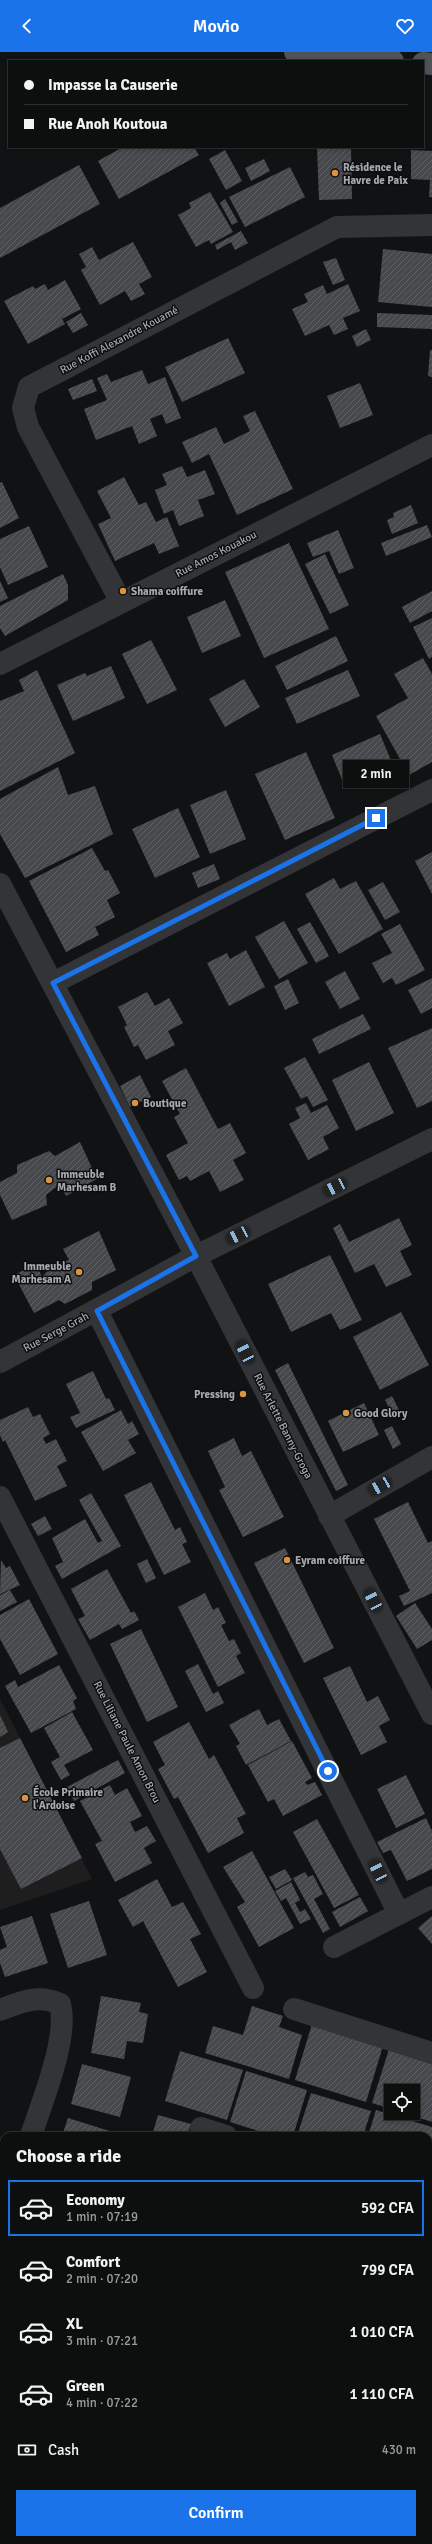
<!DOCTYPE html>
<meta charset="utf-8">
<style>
:root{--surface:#0d0e0e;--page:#161717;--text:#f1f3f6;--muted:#9a9c9e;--line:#2d2e2e;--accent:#1a73e8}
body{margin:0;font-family:Signika,sans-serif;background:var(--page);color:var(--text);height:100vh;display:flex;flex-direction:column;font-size:15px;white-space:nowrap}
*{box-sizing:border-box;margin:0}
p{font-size:13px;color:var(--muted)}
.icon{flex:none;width:22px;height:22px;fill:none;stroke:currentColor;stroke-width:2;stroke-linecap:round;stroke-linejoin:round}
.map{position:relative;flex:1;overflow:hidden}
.side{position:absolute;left:0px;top:2080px;width:432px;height:412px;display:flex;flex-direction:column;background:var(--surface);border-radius:12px 12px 0 0;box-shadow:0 2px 6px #0003,0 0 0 1px var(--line)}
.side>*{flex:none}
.guide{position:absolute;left:8px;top:8px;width:416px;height:88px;border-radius:0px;box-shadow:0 2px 6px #0003,0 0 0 1px var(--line);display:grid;align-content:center;height:88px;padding:0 16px;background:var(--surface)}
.buttons{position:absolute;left:384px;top:2032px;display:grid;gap:8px}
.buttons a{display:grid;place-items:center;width:36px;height:36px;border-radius:0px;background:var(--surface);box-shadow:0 2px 6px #0003,0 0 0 1px var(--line);font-size:20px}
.end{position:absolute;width:18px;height:18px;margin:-9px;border:5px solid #1a73e8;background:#fff;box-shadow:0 0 0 2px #fff}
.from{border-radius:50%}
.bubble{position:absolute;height:28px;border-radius:0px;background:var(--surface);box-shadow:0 2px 6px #0003,0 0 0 1px var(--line);font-size:13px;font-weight:600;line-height:28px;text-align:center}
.car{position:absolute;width:12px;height:24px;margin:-12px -6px;border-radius:5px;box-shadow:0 0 3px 1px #0007;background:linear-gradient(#222 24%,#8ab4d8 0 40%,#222 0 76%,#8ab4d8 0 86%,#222 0)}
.guide b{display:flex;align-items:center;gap:14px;height:38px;font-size:15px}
.guide b+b{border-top:1px solid var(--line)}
.guide i{width:10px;height:10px;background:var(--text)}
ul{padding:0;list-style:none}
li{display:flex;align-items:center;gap:12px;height:56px;margin:0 8px 6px;padding:0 8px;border:2px solid transparent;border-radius:0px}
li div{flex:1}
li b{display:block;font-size:15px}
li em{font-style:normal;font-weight:600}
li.active{border-color:var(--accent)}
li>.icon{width:36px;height:36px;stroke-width:1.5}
h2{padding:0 16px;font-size:18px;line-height:48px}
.pay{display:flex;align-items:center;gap:10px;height:44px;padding:0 16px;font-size:15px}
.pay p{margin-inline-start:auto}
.action{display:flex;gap:8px;margin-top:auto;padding:8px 16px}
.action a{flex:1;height:46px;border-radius:0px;background:var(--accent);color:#fff;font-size:16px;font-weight:600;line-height:46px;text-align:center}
header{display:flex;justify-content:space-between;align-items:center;height:52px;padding:0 16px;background:var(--accent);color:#fff;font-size:18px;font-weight:600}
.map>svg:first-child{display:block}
</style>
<header><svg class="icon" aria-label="back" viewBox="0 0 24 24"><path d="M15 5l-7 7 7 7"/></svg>Movio<svg class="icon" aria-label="heart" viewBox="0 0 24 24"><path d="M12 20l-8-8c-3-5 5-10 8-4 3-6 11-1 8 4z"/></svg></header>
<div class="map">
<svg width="432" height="2492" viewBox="0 0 432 2492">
<defs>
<pattern id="building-hatch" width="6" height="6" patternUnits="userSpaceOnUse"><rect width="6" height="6" fill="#46484b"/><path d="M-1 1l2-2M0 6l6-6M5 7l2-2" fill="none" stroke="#5e6063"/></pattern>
</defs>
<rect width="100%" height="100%" fill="#111213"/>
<!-- built -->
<path fill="#1e1e1f" d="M0 1647 92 1827 0 1858Z"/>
<!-- building -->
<g fill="url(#building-hatch)">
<path d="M123 95H194L199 103 119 147 98 109Z"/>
<path d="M317 95H351L352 147 319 148Z"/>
<path d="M225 98 242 129 226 138 209 107Z"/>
<path d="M411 98 432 99V145H429L430 128 411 127Z"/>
<path d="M264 107 270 119 251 129 245 116Z"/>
<path d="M79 113 100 152 0 206V156Z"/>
<path d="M290 115 305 145 245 175 229 145Z"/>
<path d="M210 140 233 180 211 192 209 188 196 195 178 163 191 156 189 151Z"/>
<path d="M225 147 238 170 232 173 220 151Z"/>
<path d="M241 179 248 191 235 198 231 190 217 198 215 193Z"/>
<path d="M133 190 152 225 139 232 145 242 131 249 125 239 100 253 81 218 86 215 79 202 92 195 99 208Z"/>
<path d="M383 197 432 202V255L378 250Z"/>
<path d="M336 206 345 228 333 233 323 210Z"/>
<path d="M65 228 81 257 62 267 65 272 28 292 4 249 33 234 35 237 45 232 48 238Z"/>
<path d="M348 232 360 259 343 266 348 277 334 283 329 273 305 284 292 257 308 250 304 242 323 233 327 242Z"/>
<path d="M81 261 88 273 73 281 66 270Z"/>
<path d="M377 261 432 263V277L377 275Z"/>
<path d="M366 277 371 288 357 295 352 284Z"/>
<path d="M228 286 245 321 182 350 165 315Z"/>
<path d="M430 298H432V325L428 324Z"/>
<path d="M142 318 148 332 165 325 181 366 166 372 162 362 150 367 157 384 139 392 132 374 96 388 84 357 107 348 97 326 107 322 111 330Z"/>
<path d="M92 327 97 339 73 348 68 337Z"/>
<path d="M360 331 373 363 340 376 327 344Z"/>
<path d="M255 359 293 437 237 463 209 402 192 411 182 390 216 375 224 392 250 379 243 364Z"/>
<path d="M182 414 187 425 205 418 215 442 198 448 204 464 179 474 173 458 164 462 155 438 167 433 162 422Z"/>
<path d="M124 425 139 453 146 450 156 470 167 465 179 494 159 502 154 491 115 509 98 472 111 466 97 439Z"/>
<path d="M2 430 19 466 0 476V431Z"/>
<path d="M411 453 418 471 392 482 387 468 394 465 393 461Z"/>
<path d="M427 473 432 485 386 504 381 491Z"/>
<path d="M29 474 48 515 8 533 0 515V487Z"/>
<path d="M338 478 354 516 339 522 329 499 313 505 307 491Z"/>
<path d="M289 491 329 577 264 606 225 520Z"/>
<path d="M325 502 349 553 330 562 305 512Z"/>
<path d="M63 522 68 533V548L5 584 0 576V554Z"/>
<path d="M0 529 8 546 0 550Z"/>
<path d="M432 539V559L410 571 402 555Z"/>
<path d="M225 548 241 584 202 601 187 565Z"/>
<path d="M432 566V605L429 607 413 575Z"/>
<path d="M336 584 348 609 287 638 275 614Z"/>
<path d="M151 588 177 638 147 652 122 602Z"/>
<path d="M423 606 432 622V710L409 723 376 664 408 646 394 622Z"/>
<path d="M111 614 125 646 73 669 57 633 85 621 87 624Z"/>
<path d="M37 618 75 701 0 739V649L24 639 19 628Z"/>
<path d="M348 618 360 644 297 672 285 646Z"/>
<path d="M244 627 260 655 225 675 209 647Z"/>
<path d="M380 682 397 723 364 737 360 729 345 735 332 703Z"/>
<path d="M306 700 335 766 285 788 255 722Z"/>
<path d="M58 715 68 743 95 734 113 782 25 826 0 782V747Z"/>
<path d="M226 738 246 787 210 802 190 753Z"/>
<path d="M178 756 200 805 155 826 132 777Z"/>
<path d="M92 796 105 819 108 818 120 841 107 848 115 865 95 875 99 883 66 900 29 829Z"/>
<path d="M432 800V842L415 809Z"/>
<path d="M214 812 220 827 198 836 192 821Z"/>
<path d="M334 826 340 837 356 829 383 877 339 902 305 842Z"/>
<path d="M383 830 400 860 385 868 368 838Z"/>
<path d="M284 869 308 911 279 927 255 885Z"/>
<path d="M310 870 329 904 316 911 297 877Z"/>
<path d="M400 872 425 918 396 933 392 926 383 931 372 911 392 901 381 882Z"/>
<path d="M246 898 265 935 229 954 207 911 227 901 230 907Z"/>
<path d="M345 919 360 947 340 957 325 930Z"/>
<path d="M432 926V956L421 962 408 938Z"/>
<path d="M288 927 299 951 285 958 274 934Z"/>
<path d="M147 940 155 954 169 946 183 971 168 979 175 993 146 1008 138 993 134 995 124 975 127 973 118 955Z"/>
<path d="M363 962 371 977 319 1002 312 987Z"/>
<path d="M432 976V1049L417 1056 388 996Z"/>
<path d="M305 1005 328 1048 313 1055 307 1044 301 1047 284 1016Z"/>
<path d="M369 1010 394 1061 356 1079 332 1028Z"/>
<path d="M186 1016 218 1077 230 1071 246 1101 233 1108 244 1128 220 1140 209 1119 190 1129 187 1124 179 1128 166 1103 188 1091 174 1065 180 1062 162 1029Z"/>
<path d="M140 1023 151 1045 130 1055 120 1034Z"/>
<path d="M306 1051 311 1061 327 1053 339 1076 323 1085 329 1097 308 1108 289 1072 300 1066 295 1056Z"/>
<path d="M80 1090 97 1127 66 1144 60 1132 46 1143 47 1153 12 1168 0 1143V1130L17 1121V1113L49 1099 55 1104Z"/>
<path d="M399 1166 412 1193 400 1199 412 1223 386 1235 374 1212 355 1221 333 1176 340 1172 349 1190Z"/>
<path d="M99 1179 116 1218 92 1230V1238L65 1252 59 1248 34 1261 14 1223 36 1212 42 1225 53 1213 69 1208 63 1197Z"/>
<path d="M330 1203 362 1268 340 1278 331 1261 291 1280 268 1232Z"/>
<path d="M401 1260 429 1313 380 1338 353 1285Z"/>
<path d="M288 1311 348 1433 336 1439 275 1318Z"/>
<path d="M93 1319 106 1347 109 1346 115 1358 76 1376 70 1365 80 1361 66 1332Z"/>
<path d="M392 1344 399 1358 392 1361 385 1348Z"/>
<path d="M364 1351 379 1383 343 1400 328 1369Z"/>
<path d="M28 1355 33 1365 40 1362 50 1382 43 1386 46 1392 56 1387 67 1409 57 1414 67 1434 35 1449 5 1388 3 1390 0 1383V1368Z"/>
<path d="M121 1358 128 1372 132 1369 139 1382 128 1388 136 1401 103 1419 81 1380Z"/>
<path d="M392 1374 401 1392 393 1397 384 1378Z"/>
<path d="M234 1386 242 1404 251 1399 284 1465 243 1485 219 1438 225 1435 208 1399Z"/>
<path d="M151 1430 175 1478 180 1475 187 1490 182 1492 191 1510 164 1523 124 1443Z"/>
<path d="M91 1441 121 1494 62 1527 55 1514 63 1510 52 1486 85 1467 98 1491 102 1489 79 1448Z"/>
<path d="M408 1450 428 1491 432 1489V1541L404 1554 399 1544 410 1539 374 1467Z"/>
<path d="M45 1464 52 1477 38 1484 31 1472Z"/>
<path d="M285 1496 334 1596 304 1611 254 1511Z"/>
<path d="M147 1507 156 1526 146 1531 137 1512Z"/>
<path d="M1 1508 6 1516 10 1514 20 1533 0 1542Z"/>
<path d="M107 1517 131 1561 134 1559 139 1568 122 1577 119 1572 90 1588 78 1567 85 1564 71 1537Z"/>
<path d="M10 1538 17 1550 0 1559V1543Z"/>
<path d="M205 1541 213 1558 218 1555 226 1571 221 1573 229 1589 234 1587 241 1601 236 1604 245 1621 218 1635 178 1555Z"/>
<path d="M29 1547 58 1602 20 1623 0 1587V1563Z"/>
<path d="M415 1551 432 1577V1588L417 1597 396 1564Z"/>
<path d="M141 1577 178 1655 147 1670 110 1592Z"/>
<path d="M198 1612 213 1642 218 1639 224 1651 206 1660 185 1619Z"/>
<path d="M59 1613 77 1646 73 1649 76 1657 31 1681 5 1634 15 1628 18 1635Z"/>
<path d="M350 1614 367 1650 378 1644 390 1668 379 1674 387 1690 361 1703 323 1626Z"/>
<path d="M259 1657 267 1673 279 1667 291 1689 246 1713 236 1694 240 1692 229 1673Z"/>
<path d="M72 1660 93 1698 64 1713 70 1723 61 1728 51 1710 60 1705 44 1676Z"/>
<path d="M0 1663 8 1680 0 1685Z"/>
<path d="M189 1670 209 1707 214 1703 246 1762 237 1766 244 1781 208 1801 178 1745 174 1747 158 1717 165 1713 153 1690Z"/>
<path d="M20 1686 82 1806 21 1837 0 1797V1696Z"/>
<path d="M292 1689 312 1726 305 1730 307 1733 315 1730 322 1743 283 1764 274 1747 268 1750 248 1713Z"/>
<path d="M118 1708 125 1721 74 1749 67 1735Z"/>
<path d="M406 1723 425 1762 396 1776 377 1737Z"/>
<path d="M110 1733 115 1743 127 1736 142 1764 130 1770 135 1780 147 1774 156 1789 144 1796 152 1811 115 1830 95 1792 102 1789 80 1749Z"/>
<path d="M426 1766 432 1779V1817L407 1829 391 1798 383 1801 377 1790Z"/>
<path d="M317 1767 359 1843 334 1856 293 1780Z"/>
<path d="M252 1799 294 1876 259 1895 237 1855 245 1850 223 1815Z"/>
<path d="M285 1817 292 1828 276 1837 269 1825Z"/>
<path d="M305 1820 308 1825 313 1823 323 1842 314 1847 330 1877 323 1881 293 1826Z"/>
<path d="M157 1827 172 1855 183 1850 201 1882 190 1887 207 1920 178 1935 143 1869 133 1875 118 1848Z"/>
<path d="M291 1830 300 1848 295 1851 300 1860 305 1857 311 1867 300 1872 286 1846 281 1849 275 1839Z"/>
<path d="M360 1845 368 1859 340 1875 332 1860Z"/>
<path d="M89 1849 107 1903 68 1916 50 1862Z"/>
<path d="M32 1864 48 1911 5 1925 0 1911V1898L7 1895 0 1875Z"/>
<path d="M432 1864V1892L418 1876Z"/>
<path d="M101 1944 141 1951 139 1960 148 1962 143 1991 127 1989 124 2007 91 2001Z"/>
<path d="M252 1954 283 1964 279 1975 302 1983 289 2027 205 2001 213 1974 243 1983Z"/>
<path d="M312 1972 383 1994 366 2050 295 2028Z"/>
<path d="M389 1997 432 2011V2070L404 2061H413V2039H391V2057L372 2051Z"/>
<path d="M180 1999 243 2018 227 2068 165 2049Z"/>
<path d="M82 2012 131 2025 120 2065 71 2052Z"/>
<path d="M246 2019 307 2038 293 2084H274L230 2070Z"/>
<path d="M311 2041 371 2059 363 2084H297Z"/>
<path d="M376 2058 432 2075V2097L428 2109V2084H368Z"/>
<path d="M158 2063 191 2072 187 2084H152Z"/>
<path d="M68 2066 119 2082 118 2084H62Z"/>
<path d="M432 2118V2135L428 2134Z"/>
<path d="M428 2166 432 2167V2203L428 2202Z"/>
<path d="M0 2207 4 2208V2266L0 2265Z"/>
<path d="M428 2223 432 2225V2287L428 2286Z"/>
<path d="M0 2350 4 2351V2445L0 2444Z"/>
<path d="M432 2405V2435L428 2434V2417Z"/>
<path d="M0 2476 4 2477V2488H25L24 2492H0Z"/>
<path d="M31 2488H39L51 2492H29Z"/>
<path d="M109 2488H123L135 2492H107Z"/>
<path d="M129 2488H149L148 2492Z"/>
<path d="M151 2488H193L192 2492H150Z"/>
<path d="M195 2488H240L239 2492H194Z"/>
<path d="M256 2488H285L283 2492H268Z"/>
<path d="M345 2488H412L424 2492H344Z"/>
</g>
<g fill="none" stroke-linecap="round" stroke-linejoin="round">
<!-- minor -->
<g stroke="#333437" stroke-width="22">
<path d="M121 550 28 375 23 356 29 335 337 175 432 173"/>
<path d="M0 612 432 393"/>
<path d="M0 832 196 1204 432 1662"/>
<path d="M53 931 432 738"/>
<path d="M97 1259 399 1862"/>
<path d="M0 1310 196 1204 432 1087"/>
<path d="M0 1445 253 1936"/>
<path d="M329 1464 432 1405"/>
<path d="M334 1895 432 1845"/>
<path d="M294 1957 432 2001"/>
<path d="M0 1958C21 1950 38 1942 60 1952 69 1986 42 2049 31 2084"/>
<path d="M201 2076 226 2084"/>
<path d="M428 2148 432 2149"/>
<path d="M0 2169 4 2165"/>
<path d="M428 2299 432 2300"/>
<path d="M0 2320 4 2322"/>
<path d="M428 2362 432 2350"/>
<path d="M428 2458 432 2459"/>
<path d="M323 2492 324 2488"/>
</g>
<!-- major -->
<g stroke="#4f5256" stroke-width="22">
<path d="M295 0 393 9"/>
<path d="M423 11 432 12"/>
</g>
</g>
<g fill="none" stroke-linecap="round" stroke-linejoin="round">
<!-- route -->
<path stroke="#1a73e8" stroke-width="5" d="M328 1719 97 1259 196 1204 53 931 376 766"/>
</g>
<!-- markers -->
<g fill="#d99343" stroke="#0c0d0e" stroke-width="1.5">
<circle cx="335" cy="121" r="4"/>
<circle cx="123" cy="539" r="4"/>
<circle cx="135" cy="1051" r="4"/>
<circle cx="49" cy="1128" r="4"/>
<circle cx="79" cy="1220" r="4"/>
<circle cx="243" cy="1342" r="4"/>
<circle cx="346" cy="1361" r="4"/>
<circle cx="287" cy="1508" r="4"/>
<circle cx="25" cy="1746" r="4"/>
</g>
<g text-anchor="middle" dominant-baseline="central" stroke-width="3" stroke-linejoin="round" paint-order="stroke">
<!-- poi labels -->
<g font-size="11" font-weight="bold" fill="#a5aab1" stroke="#0c0d0e" text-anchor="start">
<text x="343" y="115">Résidence le<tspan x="343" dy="13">Havre de Paix</tspan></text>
<text x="131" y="539">Shama coiffure</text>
<text x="143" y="1051">Boutique</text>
<text x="57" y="1122">Immeuble<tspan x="57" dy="13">Marhesam B</tspan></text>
<text x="71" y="1214" text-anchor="end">Immeuble<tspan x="71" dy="13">Marhesam A</tspan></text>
<text x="235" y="1342" text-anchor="end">Pressing</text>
<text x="354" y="1361">Good Glory</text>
<text x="295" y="1508">Eyram coiffure</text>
<text x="33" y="1740">École Primaire<tspan x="33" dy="13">l'Ardoise</tspan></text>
</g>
<!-- street labels -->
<g font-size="11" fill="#a5aab1" stroke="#0c0d0e">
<text transform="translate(119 288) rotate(-28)">Rue Koffi Alexandre Kouamé</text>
<text transform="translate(216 502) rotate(-27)">Rue Amos Kouakou</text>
<text transform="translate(56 1280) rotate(-28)">Rue Serge Grah</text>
<text transform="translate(283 1374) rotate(63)">Rue Arlette Banny-Groga</text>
<text transform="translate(127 1690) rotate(63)">Rue Liliane Paule Amon Brou</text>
</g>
</g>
</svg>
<div class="buttons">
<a><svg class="icon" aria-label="locate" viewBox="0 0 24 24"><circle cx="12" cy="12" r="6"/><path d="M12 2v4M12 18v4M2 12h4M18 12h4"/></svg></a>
</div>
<i class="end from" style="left:328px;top:1719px"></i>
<i class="end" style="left:376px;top:766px"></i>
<div class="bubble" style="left:343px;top:708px;width:66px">2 min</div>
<i class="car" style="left:335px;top:1135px;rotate:244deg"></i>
<i class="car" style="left:238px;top:1183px;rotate:244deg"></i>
<i class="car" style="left:245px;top:1300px;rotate:333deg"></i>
<i class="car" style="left:380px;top:1434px;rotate:240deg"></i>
<i class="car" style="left:373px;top:1548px;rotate:333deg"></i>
<i class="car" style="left:378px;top:1819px;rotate:333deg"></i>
<div class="guide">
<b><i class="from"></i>Impasse la Causerie</b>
<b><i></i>Rue Anoh Koutoua</b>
</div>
<section class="side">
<h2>Choose a ride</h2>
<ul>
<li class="active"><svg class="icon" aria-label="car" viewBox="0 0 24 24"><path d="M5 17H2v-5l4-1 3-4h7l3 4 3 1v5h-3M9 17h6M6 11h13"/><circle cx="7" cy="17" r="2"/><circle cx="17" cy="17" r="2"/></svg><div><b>Economy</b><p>1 min · 07:19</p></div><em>592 CFA</em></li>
<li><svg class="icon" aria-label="car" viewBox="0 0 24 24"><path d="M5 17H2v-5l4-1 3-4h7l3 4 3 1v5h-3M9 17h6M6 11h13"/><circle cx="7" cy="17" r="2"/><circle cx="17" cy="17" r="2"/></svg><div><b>Comfort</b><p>2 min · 07:20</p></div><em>799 CFA</em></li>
<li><svg class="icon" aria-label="car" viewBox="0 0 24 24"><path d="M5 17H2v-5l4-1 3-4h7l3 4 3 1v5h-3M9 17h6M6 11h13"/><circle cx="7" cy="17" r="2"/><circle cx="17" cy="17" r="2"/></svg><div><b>XL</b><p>3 min · 07:21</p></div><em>1 010 CFA</em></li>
<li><svg class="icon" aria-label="car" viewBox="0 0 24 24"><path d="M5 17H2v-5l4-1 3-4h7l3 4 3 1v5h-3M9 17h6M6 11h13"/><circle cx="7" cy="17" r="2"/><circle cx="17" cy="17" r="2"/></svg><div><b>Green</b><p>4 min · 07:22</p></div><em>1 110 CFA</em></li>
</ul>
<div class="pay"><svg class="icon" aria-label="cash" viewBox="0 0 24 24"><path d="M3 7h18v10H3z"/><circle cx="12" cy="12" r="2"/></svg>Cash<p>430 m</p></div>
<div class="action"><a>Confirm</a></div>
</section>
</div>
